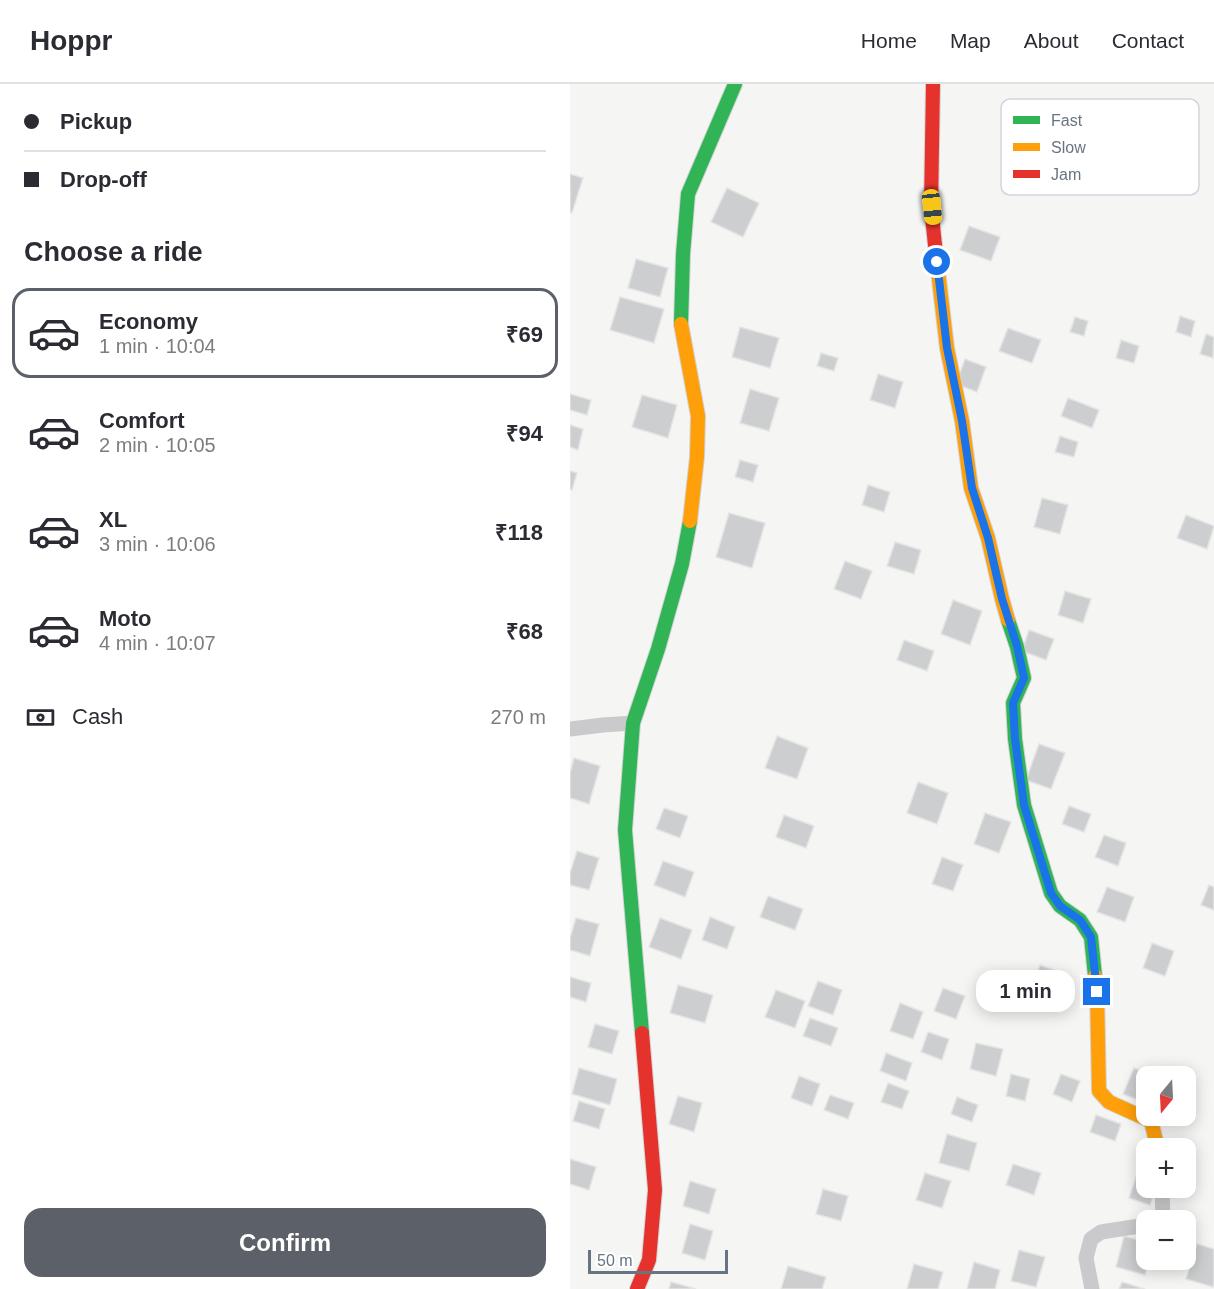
<!DOCTYPE html>
<meta charset="utf-8">
<style>
:root{--surface:#fff;--page:#f7f7f7;--text:#2b2b33;--muted:#7c7c81;--line:#e1e1e2;--accent:#5c6069}
body{margin:0;font-family:Arial,sans-serif;background:var(--page);color:var(--text);height:100vh;display:flex;flex-direction:column;font-size:22px;white-space:nowrap}
*{box-sizing:border-box;margin:0}
p{font-size:20px;color:var(--muted)}
.icon{flex:none;width:33px;height:33px;fill:none;stroke:currentColor;stroke-width:2;stroke-linecap:round;stroke-linejoin:round}
.map{position:relative;flex:1;overflow:hidden}
.side{display:flex;flex-direction:column;background:var(--surface);width:570px}
.side>*{flex:none}
.hud{display:grid;align-content:center;height:132px;padding:0 24px;background:var(--surface)}
.needle{width:39px;rotate:198deg}
.tools{position:absolute;left:566px;top:982px;display:grid;gap:12px}
.tools a{display:grid;place-items:center;width:60px;height:60px;border-radius:12px;background:var(--surface);box-shadow:0 3px 15px #0003;font-size:30px}
.scale{position:absolute;left:18px;bottom:15px;width:140px;box-sizing:border-box;padding-left:6px;border:3px solid #677482;border-top:0;font-size:16px;line-height:21px;white-space:nowrap;color:#677482;-webkit-text-stroke:4px #fff;paint-order:stroke}
.end{position:absolute;width:27px;height:27px;margin:-14px;border:8px solid #1a73e8;background:#fff;box-shadow:0 0 0 3px #fff}
.from{border-radius:50%}
.bubble{position:absolute;height:42px;border-radius:18px;background:var(--surface);box-shadow:0 3px 15px #0003;font-size:20px;font-weight:700;line-height:42px;text-align:center}
.car{position:absolute;width:18px;height:36px;margin:-18px -9px;border-radius:8px;box-shadow:0 0 4px 2px #0007;background:linear-gradient(#f5c518 24%,#345 0 40%,#f5c518 0 76%,#345 0 86%,#f5c518 0)}
.hud b{display:flex;align-items:center;gap:21px;height:57px;font-size:22px}
.hud b+b{border-top:2px solid var(--line)}
.hud i{width:15px;height:15px;background:var(--text)}
ul{padding:0;list-style:none}
li{display:flex;align-items:center;gap:18px;height:90px;margin:0 12px 9px;padding:0 12px;border:3px solid transparent;border-radius:18px}
li div{flex:1}
li b{display:block;font-size:22px}
li em{font-style:normal;font-weight:700}
li.on{border-color:var(--accent)}
li>.icon{width:54px;height:54px;stroke-width:1.5}
h2{padding:0 24px;font-size:27px;line-height:72px}
.pay{display:flex;align-items:center;gap:15px;height:66px;padding:0 24px;font-size:22px}
.pay p{margin-inline-start:auto}
.button{display:flex;gap:12px;margin-top:auto;padding:12px 24px}
.button a{flex:1;height:69px;border-radius:18px;background:var(--accent);color:#fff;font-size:24px;font-weight:700;line-height:69px;text-align:center}
header{display:flex;align-items:center;gap:36px;box-sizing:border-box;height:84px;padding:0 30px;background:var(--surface);border-bottom:2px solid var(--line)}
header strong{font-size:28px}
nav{display:flex;gap:33px;margin-inline-start:auto;font-size:21px}
main{display:flex;flex:1;min-height:0}
.map>svg:first-child{display:block}
</style>
<header>
<strong>Hoppr</strong>
<nav><a>Home</a><a>Map</a><a>About</a><a>Contact</a></nav>
</header>
<main>
<section class="side">
<div class="hud">
<b><i class="from"></i>Pickup</b>
<b><i></i>Drop-off</b>
</div>
<h2>Choose a ride</h2>
<ul>
<li class="on"><svg class="icon" aria-label="car" viewBox="0 0 24 24"><path d="M5 17H2v-5l4-1 3-4h7l3 4 3 1v5h-3M9 17h6M6 11h13"/><circle cx="7" cy="17" r="2"/><circle cx="17" cy="17" r="2"/></svg><div><b>Economy</b><p>1 min · 10:04</p></div><em>₹69</em></li>
<li><svg class="icon" aria-label="car" viewBox="0 0 24 24"><path d="M5 17H2v-5l4-1 3-4h7l3 4 3 1v5h-3M9 17h6M6 11h13"/><circle cx="7" cy="17" r="2"/><circle cx="17" cy="17" r="2"/></svg><div><b>Comfort</b><p>2 min · 10:05</p></div><em>₹94</em></li>
<li><svg class="icon" aria-label="car" viewBox="0 0 24 24"><path d="M5 17H2v-5l4-1 3-4h7l3 4 3 1v5h-3M9 17h6M6 11h13"/><circle cx="7" cy="17" r="2"/><circle cx="17" cy="17" r="2"/></svg><div><b>XL</b><p>3 min · 10:06</p></div><em>₹118</em></li>
<li><svg class="icon" aria-label="car" viewBox="0 0 24 24"><path d="M5 17H2v-5l4-1 3-4h7l3 4 3 1v5h-3M9 17h6M6 11h13"/><circle cx="7" cy="17" r="2"/><circle cx="17" cy="17" r="2"/></svg><div><b>Moto</b><p>4 min · 10:07</p></div><em>₹68</em></li>
</ul>
<div class="pay"><svg class="icon" aria-label="cash" viewBox="0 0 24 24"><path d="M3 7h18v10H3z"/><circle cx="12" cy="12" r="2"/></svg>Cash<p>270 m</p></div>
<div class="button"><a>Confirm</a></div>
</section>
<div class="map">
<svg width="644" height="1205" viewBox="0 0 644 1205">
<rect width="100%" height="100%" fill="#f5f5f4"/>
<!-- building -->
<g fill="#cccecf" stroke="#e4e4e4" stroke-width="1.5">
<path d="M0 90 13 94 2 129 0 128Z"/>
<path d="M157 104 189 119 173 153 141 138Z"/>
<path d="M399 142 430 153 421 177 390 166Z"/>
<path d="M66 175 98 184 90 213 58 204Z"/>
<path d="M50 213 94 225 84 259 40 246Z"/>
<path d="M610 232 625 237 621 253 606 248Z"/>
<path d="M505 233 518 237 514 252 500 248Z"/>
<path d="M170 243 209 254 200 284 162 273Z"/>
<path d="M438 244 471 256 462 279 429 267Z"/>
<path d="M636 250 644 253 643 274 630 270Z"/>
<path d="M551 256 569 262 564 279 546 274Z"/>
<path d="M251 269 268 274 264 287 247 282Z"/>
<path d="M395 275 416 283 407 308 386 300Z"/>
<path d="M308 290 333 298 325 324 300 316Z"/>
<path d="M180 305 209 314 199 347 170 339Z"/>
<path d="M0 310 21 316 17 331 0 326Z"/>
<path d="M72 311 107 321 98 354 62 343Z"/>
<path d="M498 314 529 326 522 344 491 332Z"/>
<path d="M0 341 13 345 8 366 0 363Z"/>
<path d="M490 352 508 358 504 373 485 368Z"/>
<path d="M170 376 188 381 183 398 165 393Z"/>
<path d="M0 387 7 389 2 406 0 405Z"/>
<path d="M298 401 320 408 314 428 292 421Z"/>
<path d="M472 414 498 421 490 450 464 443Z"/>
<path d="M159 429 195 439 182 484 146 473Z"/>
<path d="M616 431 644 442 637 465 607 454Z"/>
<path d="M325 458 351 466 344 490 317 482Z"/>
<path d="M275 477 302 487 291 515 264 505Z"/>
<path d="M495 507 521 515 513 539 488 531Z"/>
<path d="M383 516 412 527 400 561 371 550Z"/>
<path d="M459 546 484 555 476 576 452 567Z"/>
<path d="M334 556 364 567 357 587 327 576Z"/>
<path d="M207 652 238 664 227 695 195 684Z"/>
<path d="M469 660 495 669 481 705 456 696Z"/>
<path d="M4 674 30 682 19 720 0 714V689Z"/>
<path d="M348 698 378 709 367 740 337 729Z"/>
<path d="M499 722 521 730 514 748 492 740Z"/>
<path d="M94 724 118 732 110 754 86 745Z"/>
<path d="M415 729 441 738 429 769 404 760Z"/>
<path d="M214 731 244 742 236 764 206 753Z"/>
<path d="M534 751 556 759 548 782 525 773Z"/>
<path d="M7 767 29 774 19 806 0 801V789Z"/>
<path d="M372 773 393 781 383 807 362 800Z"/>
<path d="M93 777 124 788 115 813 84 801Z"/>
<path d="M639 801 644 803V826L631 821Z"/>
<path d="M537 803 564 813 555 838 527 828Z"/>
<path d="M198 812 233 825 225 846 190 833Z"/>
<path d="M140 833 165 843 157 865 132 856Z"/>
<path d="M6 834 29 840 20 872 0 866V854Z"/>
<path d="M90 834 122 846 111 875 79 863Z"/>
<path d="M582 859 604 867 595 892 573 884Z"/>
<path d="M470 881 500 892 491 917 461 906Z"/>
<path d="M0 893 21 899 16 918 0 913Z"/>
<path d="M248 897 272 906 263 931 238 922Z"/>
<path d="M108 901 143 911 135 939 100 929Z"/>
<path d="M373 904 395 912 386 935 364 927Z"/>
<path d="M206 906 235 917 225 944 195 933Z"/>
<path d="M330 919 353 928 343 955 320 947Z"/>
<path d="M240 934 268 944 261 962 233 952Z"/>
<path d="M25 940 49 947 42 970 18 963Z"/>
<path d="M358 948 379 955 372 976 351 968Z"/>
<path d="M406 959 433 965 426 992 400 985Z"/>
<path d="M316 969 342 979 336 997 310 987Z"/>
<path d="M9 984 47 995 40 1021 2 1010Z"/>
<path d="M564 984 587 993H576V1019L553 1010Z"/>
<path d="M441 990 460 995 455 1017 436 1012Z"/>
<path d="M491 990 510 997 502 1018 483 1010Z"/>
<path d="M229 992 250 1000 242 1022 221 1014Z"/>
<path d="M318 999 339 1007 332 1025 311 1018Z"/>
<path d="M260 1011 284 1019 278 1035 254 1026Z"/>
<path d="M108 1012 132 1019 124 1048 99 1040Z"/>
<path d="M387 1013 408 1021 402 1038 381 1030Z"/>
<path d="M9 1017 35 1025 29 1045 3 1037Z"/>
<path d="M526 1031 551 1040 545 1057 520 1048Z"/>
<path d="M377 1050 407 1059 399 1087 369 1079Z"/>
<path d="M0 1075 26 1083 19 1106 0 1100Z"/>
<path d="M443 1080 471 1089 464 1111 436 1101Z"/>
<path d="M355 1089 381 1097 372 1124 346 1116Z"/>
<path d="M566 1093 576 1096V1104H586L580 1121 559 1114Z"/>
<path d="M120 1097 146 1105 139 1130 113 1122Z"/>
<path d="M253 1105 278 1112 271 1137 246 1130Z"/>
<path d="M120 1140 143 1147 135 1176 112 1169Z"/>
<path d="M554 1152 576 1158V1176H579L575 1191 546 1183Z"/>
<path d="M627 1160 644 1165V1197L643 1203 616 1195Z"/>
<path d="M449 1166 475 1173 466 1203 441 1197Z"/>
<path d="M404 1178 430 1186 425 1205H397Z"/>
<path d="M344 1180 373 1188 368 1205H337Z"/>
<path d="M218 1182 256 1193 252 1205H211Z"/>
<path d="M101 1198 126 1205H99Z"/>
<path d="M552 1198 575 1205H549Z"/>
</g>
<g fill="none" stroke-linecap="round" stroke-linejoin="round">
<!-- fast casing -->
<g stroke="#d2d3d3" stroke-width="16">
<g id="fast">
<path d="M111 240 113 170 118 110 165 0"/>
<path d="M438 536 447 563 454 594 443 619 445 655 454 721 481 809 490 822 510 836 521 853 525 892"/>
<path d="M72 949 55 746 63 639 88 565 112 480 120 437"/>
</g>
</g>
<!-- slow casing -->
<g stroke="#d2d3d3" stroke-width="16">
<g id="slow">
<path d="M365 161 377 264 392 337 401 404 418 454 432 515 438 536"/>
<path d="M111 240 128 332 127 373 120 437"/>
<path d="M525 892 527 908 529 1007 539 1018 581 1037 588 1065"/>
</g>
</g>
<!-- jam casing -->
<g stroke="#d2d3d3" stroke-width="16">
<g id="jam">
<path d="M363 0 361 123 365 161"/>
<path d="M67 1205 79 1176 85 1106 72 949"/>
</g>
</g>
<!-- street -->
<g stroke="#cacacc" stroke-width="15">
<path d="M0 645 33 641 63 639"/>
<path d="M592 1104 593 1137"/>
<path d="M522 1205 516 1174 521 1155 531 1148 576 1141"/>
</g>
<!-- fast -->
<use href="#fast" stroke="#30b455" stroke-width="14"/>
<!-- slow -->
<use href="#slow" stroke="#ff9f0a" stroke-width="14"/>
<!-- jam -->
<use href="#jam" stroke="#e5322d" stroke-width="14"/>
</g>
<g fill="none" stroke-linecap="round" stroke-linejoin="round">
<!-- route -->
<path stroke="#1a73e8" stroke-width="8" d="M367 178 377 264 392 337 402 404 418 454 432 515 447 562 454 594 443 619 445 655 454 721 481 809 490 822 510 836 521 853 527 908"/>
</g>
<!-- legend -->
<rect x="431" y="15" width="198" height="96" rx="9" fill="#fff" stroke="#d1d5da" stroke-width="1.5"/>
<rect x="443" y="32" width="27" height="8" fill="#30b455"/>
<rect x="443" y="59" width="27" height="8" fill="#ff9f0a"/>
<rect x="443" y="86" width="27" height="8" fill="#e5322d"/>
<g font-size="16" fill="#677482">
<text x="481" y="42">Fast</text>
<text x="481" y="69">Slow</text>
<text x="481" y="96">Jam</text>
</g>
</svg>
<div class="tools">
<a><svg class="needle" viewBox="-14 -14 28 28"><path d="M0-13l5 13h-10z" fill="#e53935"/><path d="M0 13l5-13h-10z" fill="#7c7c81"/></svg></a>
<a>+</a>
<a>−</a>
</div>
<div class="scale">50 m</div>
<i class="end from" style="left:367px;top:178px"></i>
<i class="end" style="left:527px;top:908px"></i>
<div class="bubble" style="left:406px;top:886px;width:99px">1 min</div>
<i class="car" style="left:362px;top:123px;rotate:174deg"></i>
</div>
</main>
